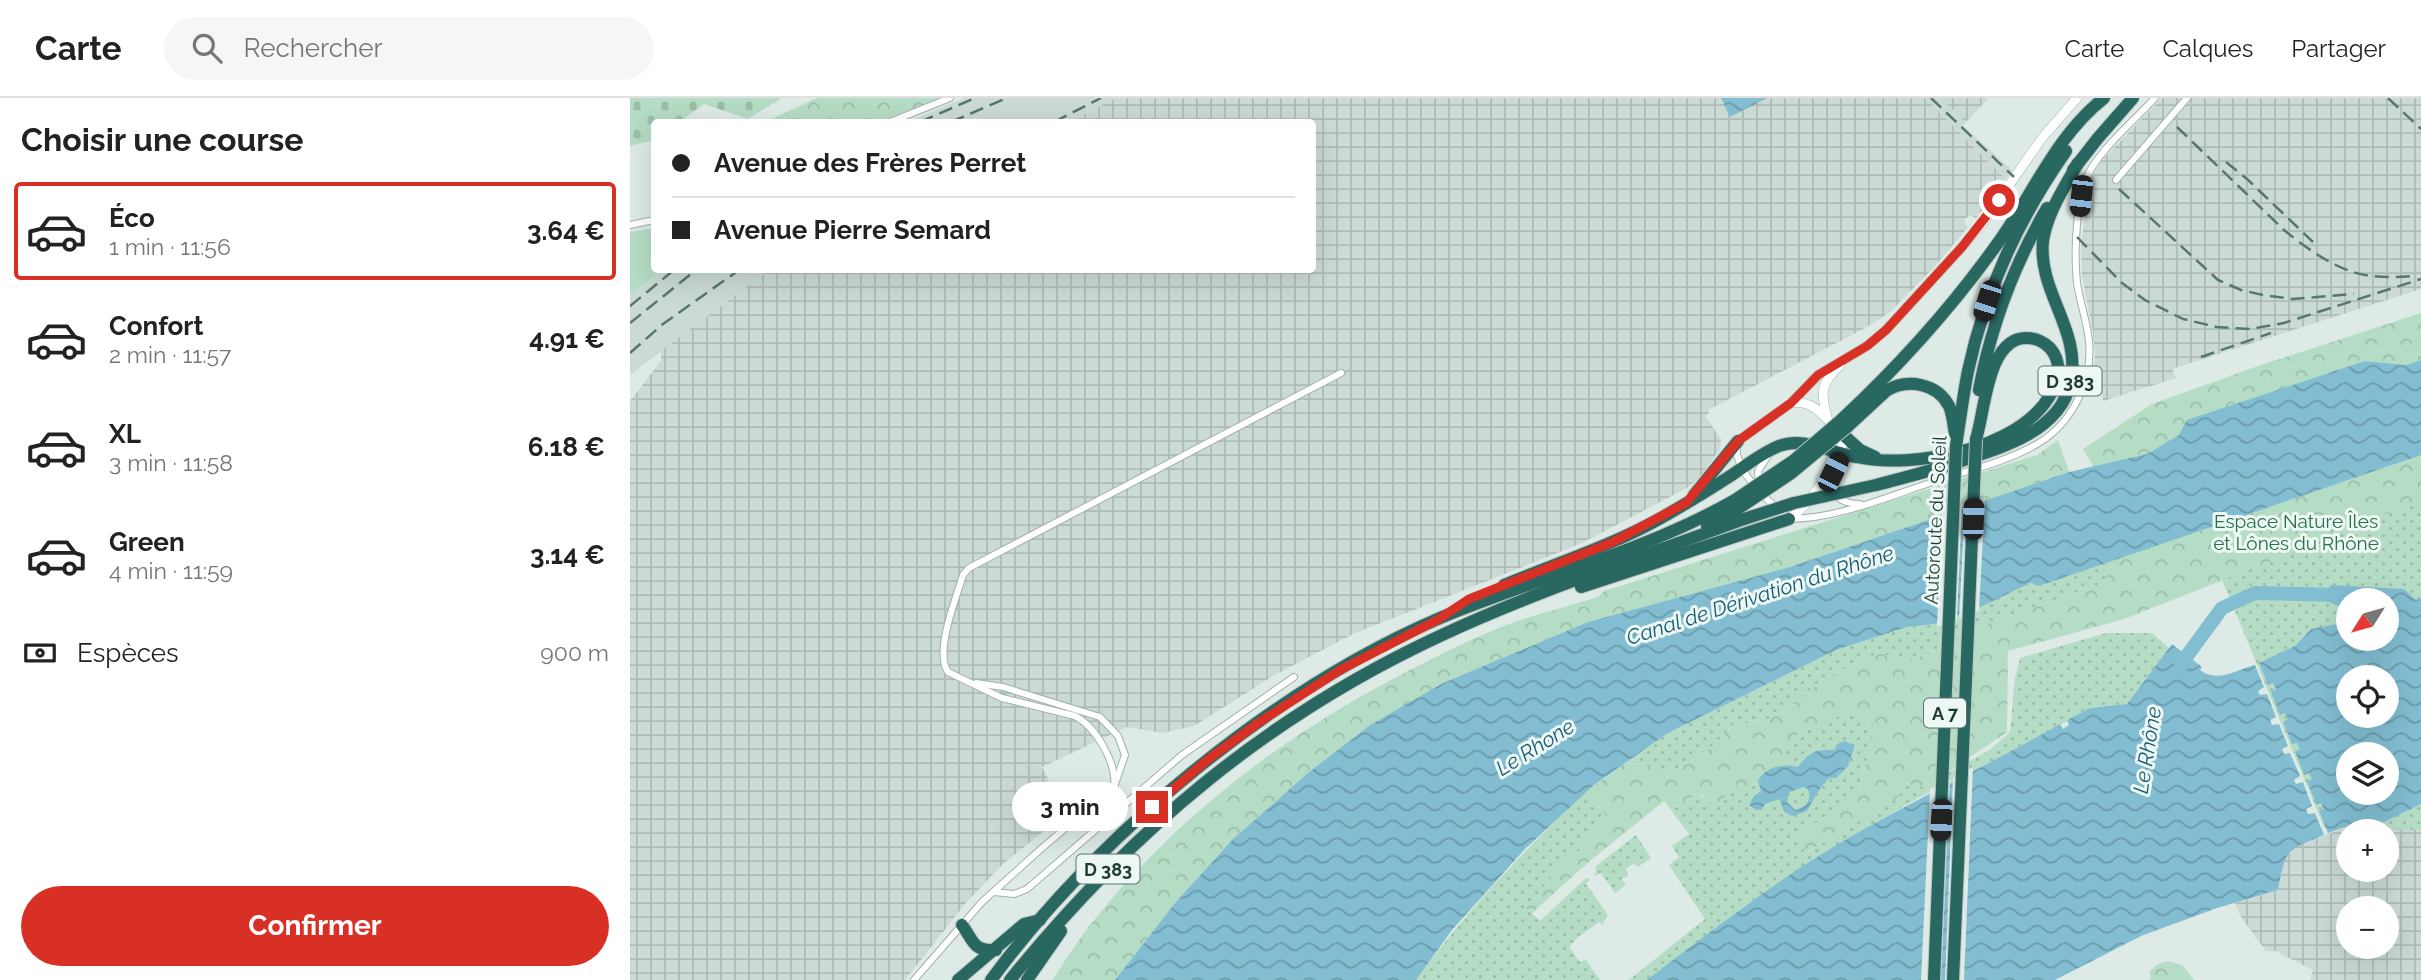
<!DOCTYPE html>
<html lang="fr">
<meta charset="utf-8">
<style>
:root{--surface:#fff;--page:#f6f6f6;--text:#222;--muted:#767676;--line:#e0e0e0;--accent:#d93025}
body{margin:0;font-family:Raleway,sans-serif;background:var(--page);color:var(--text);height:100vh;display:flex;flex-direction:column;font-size:26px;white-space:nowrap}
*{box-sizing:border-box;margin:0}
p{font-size:23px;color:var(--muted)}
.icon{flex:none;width:38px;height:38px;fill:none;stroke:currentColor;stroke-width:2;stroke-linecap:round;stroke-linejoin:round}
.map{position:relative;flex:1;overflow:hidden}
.side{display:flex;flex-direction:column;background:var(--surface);width:630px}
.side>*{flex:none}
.guide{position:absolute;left:21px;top:21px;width:665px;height:154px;border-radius:7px;box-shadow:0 7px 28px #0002;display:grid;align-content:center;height:154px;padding:0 21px;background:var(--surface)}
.needle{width:46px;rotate:233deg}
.controls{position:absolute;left:1706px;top:490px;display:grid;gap:14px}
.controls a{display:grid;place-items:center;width:63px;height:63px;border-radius:50%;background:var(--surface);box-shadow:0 7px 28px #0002;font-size:35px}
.end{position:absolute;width:32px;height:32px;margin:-16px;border:9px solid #d93025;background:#fff;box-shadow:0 0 0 4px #fff}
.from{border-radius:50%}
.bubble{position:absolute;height:49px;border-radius:24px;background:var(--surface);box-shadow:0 7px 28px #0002;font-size:23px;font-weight:700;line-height:49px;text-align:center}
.car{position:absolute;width:21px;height:42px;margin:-21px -10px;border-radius:9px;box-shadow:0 0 5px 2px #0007;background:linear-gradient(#222 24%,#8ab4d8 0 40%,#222 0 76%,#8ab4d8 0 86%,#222 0)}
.guide b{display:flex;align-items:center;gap:24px;height:66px;font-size:26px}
.guide b+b{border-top:2px solid var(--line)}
.guide i{width:18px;height:18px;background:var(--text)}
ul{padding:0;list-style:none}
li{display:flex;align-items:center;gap:21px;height:98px;margin:0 14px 10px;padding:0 7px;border:4px solid transparent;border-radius:7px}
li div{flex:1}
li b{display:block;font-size:26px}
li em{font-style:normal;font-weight:700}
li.active{border-color:var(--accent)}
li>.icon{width:63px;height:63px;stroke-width:1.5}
h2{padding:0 21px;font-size:32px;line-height:84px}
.pay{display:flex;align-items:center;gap:18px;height:77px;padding:0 21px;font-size:26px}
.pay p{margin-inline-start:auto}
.button{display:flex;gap:14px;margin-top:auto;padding:14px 21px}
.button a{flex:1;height:80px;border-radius:42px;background:var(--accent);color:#fff;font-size:28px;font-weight:700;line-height:80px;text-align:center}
header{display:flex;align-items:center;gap:42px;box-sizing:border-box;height:98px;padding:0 35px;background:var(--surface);border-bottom:2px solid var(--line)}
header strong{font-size:33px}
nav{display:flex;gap:38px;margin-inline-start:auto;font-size:24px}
.search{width:490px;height:63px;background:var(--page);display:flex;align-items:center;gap:18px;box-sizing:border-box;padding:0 24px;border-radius:38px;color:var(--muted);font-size:26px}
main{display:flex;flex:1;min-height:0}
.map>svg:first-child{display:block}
</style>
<header>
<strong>Carte</strong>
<div class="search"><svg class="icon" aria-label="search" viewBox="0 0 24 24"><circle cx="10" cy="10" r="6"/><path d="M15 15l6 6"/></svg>Rechercher</div>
<nav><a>Carte</a><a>Calques</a><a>Partager</a></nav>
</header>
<main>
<section class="side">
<h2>Choisir une course</h2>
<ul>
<li class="active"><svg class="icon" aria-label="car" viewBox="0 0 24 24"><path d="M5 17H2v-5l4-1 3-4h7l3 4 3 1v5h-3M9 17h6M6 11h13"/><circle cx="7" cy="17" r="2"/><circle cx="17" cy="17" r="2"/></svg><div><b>Éco</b><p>1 min · 11:56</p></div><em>3.64 €</em></li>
<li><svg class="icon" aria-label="car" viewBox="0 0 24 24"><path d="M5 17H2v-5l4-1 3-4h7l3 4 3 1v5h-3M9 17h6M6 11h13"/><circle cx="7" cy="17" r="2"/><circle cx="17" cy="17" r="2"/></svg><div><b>Confort</b><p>2 min · 11:57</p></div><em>4.91 €</em></li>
<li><svg class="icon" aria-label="car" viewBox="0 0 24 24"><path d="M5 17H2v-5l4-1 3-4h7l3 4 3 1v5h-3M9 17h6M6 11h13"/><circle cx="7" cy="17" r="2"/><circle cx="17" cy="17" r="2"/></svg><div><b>XL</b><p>3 min · 11:58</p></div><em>6.18 €</em></li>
<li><svg class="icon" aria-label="car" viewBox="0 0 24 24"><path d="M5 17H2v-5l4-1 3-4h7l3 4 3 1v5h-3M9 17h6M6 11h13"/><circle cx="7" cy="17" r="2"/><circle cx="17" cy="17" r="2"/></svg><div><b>Green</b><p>4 min · 11:59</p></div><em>3.14 €</em></li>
</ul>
<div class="pay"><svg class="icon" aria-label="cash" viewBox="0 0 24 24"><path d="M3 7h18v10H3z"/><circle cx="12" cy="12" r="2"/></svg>Espèces<p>900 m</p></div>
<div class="button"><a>Confirmer</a></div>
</section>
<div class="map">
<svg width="1791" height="882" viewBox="0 0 1791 882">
<defs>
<pattern id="industrial-grid" width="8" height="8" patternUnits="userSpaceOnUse" patternTransform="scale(1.75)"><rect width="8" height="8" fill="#cbdad5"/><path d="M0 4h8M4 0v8" fill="none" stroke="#aebcb7"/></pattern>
<pattern id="grass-dots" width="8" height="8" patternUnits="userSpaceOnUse" patternTransform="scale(1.75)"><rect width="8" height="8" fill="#b5dcc4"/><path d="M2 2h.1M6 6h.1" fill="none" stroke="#9bbea9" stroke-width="1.8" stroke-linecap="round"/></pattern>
<pattern id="forest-crowns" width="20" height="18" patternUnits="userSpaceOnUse" patternTransform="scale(1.75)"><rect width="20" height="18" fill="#b5dcc4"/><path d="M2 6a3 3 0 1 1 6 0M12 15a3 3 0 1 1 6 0" fill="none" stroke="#9bbea9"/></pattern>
<pattern id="cemetery-stones" width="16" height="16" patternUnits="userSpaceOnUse" patternTransform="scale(1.75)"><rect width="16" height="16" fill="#b5dcc4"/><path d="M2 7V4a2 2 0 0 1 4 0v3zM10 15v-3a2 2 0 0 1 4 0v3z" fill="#9bbea9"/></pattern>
<pattern id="water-waves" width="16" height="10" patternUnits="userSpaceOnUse" patternTransform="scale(1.75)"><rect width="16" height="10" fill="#82bdd2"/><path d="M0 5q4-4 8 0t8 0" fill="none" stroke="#6a9bab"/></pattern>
</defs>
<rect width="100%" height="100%" fill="#ddeae5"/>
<!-- built -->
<g fill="#cbdad5">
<path d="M335 0H486L439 24H278Z"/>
<path d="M1295 0H1310L1336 24 1333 28 1382 72 1376 81Z"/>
<path d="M33 172H139L0 277V197Z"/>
</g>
<!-- industrial -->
<g fill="url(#industrial-grid)" fill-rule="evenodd">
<path d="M486 0H1295L1376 81 1346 120 1340 117 1334 122 1337 130 1305 168 1260 214 1237 229 1078 312 1079 315 1075 318 1091 341 1090 351 1069 380 1057 390 950 446 723 536 643 578 564 628 533 635 497 629 412 669 434 713 431 719 373 766 335 806 275 882H0V303L31 263V253L139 172H682V24H439Z"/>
<path d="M1310 0H1359L1336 24Z"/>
<path d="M1532 0H1791V191L1542 271 1546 280 1473 303 1471 291 1464 275 1465 256 1463 234 1452 178 1451 152 1456 101 1461 80 1472 62Z"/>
<path d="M1738 721 1791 729V882H1680L1683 872 1645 853H1636L1611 819 1605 805 1648 792 1656 756 1664 749ZM1718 733H1757V772H1718ZM1718 810H1757V849H1718Z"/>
</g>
<!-- grass -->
<g fill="url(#grass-dots)" fill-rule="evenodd">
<path d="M1791 301V732L1694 729 1551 382ZM1718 502H1757V541H1718ZM1718 579H1757V618H1718ZM1718 656H1757V695H1718Z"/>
<path d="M1482 462 1474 485 1362 524 1296 557 1274 562 1249 555 1194 580 1162 608 1136 622 1107 623 1083 648 1044 674 997 664 1038 635 1206 552 1277 529 1305 526 1353 508 1400 485 1409 488Z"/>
<path d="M1476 535H1522L1539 550 1497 606 1460 610 1389 650 1288 700 1199 752 1116 807 1018 882H999L1075 821 1039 767 1049 759 1042 748 1059 736 1041 712 1068 695 1073 700 1105 688 1111 691C1133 680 1139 660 1156 643 1165 634 1207 619 1221 613L1246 629 1227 699 1171 735 1178 754 1269 697 1273 683 1289 690 1360 652 1380 634 1385 580 1390 560Z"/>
<path d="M957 693 977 719 957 740 953 751 939 759 896 810 910 823 956 780 960 781 956 786 978 817 972 827 969 824 947 840 939 849 950 864 956 862 970 882H786C838 811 893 753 957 693Z"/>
<path d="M1006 737 1021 760 1008 769 1004 765 996 771 998 778 991 781 996 787 985 795 971 775 965 778 966 768Z"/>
</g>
<!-- forest -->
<g fill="url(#forest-crowns)">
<path d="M187 0H311L247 24H135Z"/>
<path d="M1791 215V262L1776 267 1734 263 1549 337 1517 356 1464 369 1453 351 1522 306 1631 267Z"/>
<path d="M1428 342 1439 374 1160 469 958 524 813 585 740 627 678 675 603 741 545 805 485 882H422C436 862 449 840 465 821 550 715 660 633 780 572 813 555 847 538 882 525 911 515 939 508 968 499L974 493 1407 357Z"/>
<path d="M1791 357V403L1691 439 1654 458 1494 521 1378 553 1377 634 1309 680 1289 690 1273 683 1269 697 1262 704 1177 754 1169 746 1171 735 1227 699 1246 629 1237 623 1225 626 1221 613 1158 641 1154 663 1110 692 1105 688 1097 692 1092 705 1083 706 1068 695 1041 712 1034 703 961 762 902 815 896 810 939 759 953 751 957 740 977 719 957 693 997 664 1044 674 1083 648 1107 623 1136 622 1162 608 1194 580 1249 555 1274 562 1296 557 1362 524 1474 485 1482 462Z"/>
<path d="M1538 863 1552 867 1564 882H1519L1521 879 1519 874 1528 866Z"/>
</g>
<!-- cemetery -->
<path fill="url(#cemetery-stones)" d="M0 0H152L118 21 74 6 50 24H24V42L0 48Z"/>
<!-- pitch -->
<path fill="#b5dcc4" d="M24 130V172H33L0 197V134Z"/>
<!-- water -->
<g fill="url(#water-waves)" fill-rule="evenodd">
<path d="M1091 0H1137L1100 19Z"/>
<path d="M1791 262V357L1409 488 1400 485 1353 508 1305 526 1277 529 1206 552 1038 635 964 687 895 751 822 832 786 882H485L545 805 603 741 678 675 740 627 813 585 958 524 1160 469 1439 374 1517 356 1549 337 1557 322 1717 269 1735 263 1776 267Z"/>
<path d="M1700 487 1774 491 1786 502 1791 501V706L1754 724 1737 721 1698 735 1689 713 1694 711 1691 705 1686 706 1677 683 1682 681 1679 675 1674 677 1665 653 1670 651 1667 645 1662 646 1653 624 1658 621 1655 615 1650 617 1641 594 1646 591 1643 585 1638 587 1629 565 1665 548 1681 531 1718 524V541H1757V502H1718V512L1699 504ZM1718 579H1757V618H1718ZM1718 656H1757V695H1718Z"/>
<path d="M1542 546 1572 569 1570 572C1588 586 1607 571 1625 567L1634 589 1628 593 1630 597 1637 596 1646 619 1640 622 1642 627 1649 626 1658 648 1652 651 1654 656 1660 655 1670 678 1664 682 1666 686 1673 684 1682 708 1676 711 1678 716 1685 715 1694 737C1655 753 1656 751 1648 792L1587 810 1511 838 1425 882H1017C1076 837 1136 790 1200 751 1274 706 1354 670 1430 626L1433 631 1439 627 1437 622 1460 610 1497 606Z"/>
<path d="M1214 643 1225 647 1218 668 1206 680H1199L1189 692 1177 713 1162 718 1154 714 1150 701 1137 705 1130 712H1126L1119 707 1124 698 1131 693 1128 683C1136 668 1153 666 1168 669 1180 654 1185 651 1204 652L1209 645ZM1174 689 1178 691C1182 702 1176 710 1165 712L1157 704 1159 694Z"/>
</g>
<!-- pier -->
<g fill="#ddeae5">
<path d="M1355 399 1349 513 1329 521 1335 406Z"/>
<path d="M1332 407 1327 522 1307 529 1312 413Z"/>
<path d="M1343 669 1334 882H1315L1323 679Z"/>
<path d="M1320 681 1311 882H1291L1300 691Z"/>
</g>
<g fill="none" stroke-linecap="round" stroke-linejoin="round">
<!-- river -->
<path stroke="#82bdd2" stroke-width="14" d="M1550 573 1551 566 1592 510 1625 495 1714 497 1747 502"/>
<!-- street casing -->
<g stroke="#a0b2ad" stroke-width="8">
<g id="street">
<path d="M260 24 320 0"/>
<path d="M1486 82 1557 0"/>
<path d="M0 127 24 122"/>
<path d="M1107 348C1103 373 1141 406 1159 421 1209 421 1264 396 1312 381 1344 371 1378 363 1407 346 1442 326 1463 283 1459 243 1457 223 1450 205 1447 185 1444 158 1446 111 1454 85 1465 55 1503 24 1525 0"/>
<path d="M1203 374C1198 395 1209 406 1230 406"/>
<path d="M1129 387 1128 373 1139 356"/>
<path d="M484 689C487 665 466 629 445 618L372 600 318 574C304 554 326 501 333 477L339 470 711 275"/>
<path d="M364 794 384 796 397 791 552 657 664 579"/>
<path d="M284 882 352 804 412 750 484 689 495 657 488 638 470 619 373 589 346 585"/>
</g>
</g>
<!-- secondary casing -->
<g stroke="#9cb6af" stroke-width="10">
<g id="secondary">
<path d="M1197 319C1190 293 1191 286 1210 267"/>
<path d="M1108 343 1161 305 1188 277 1237 248 1256 232 1332 149 1354 123 1412 40 1447 0"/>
<path d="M1159 421C1174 411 1181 399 1192 385 1214 358 1221 346 1195 319 1184 308 1176 303 1161 305"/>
</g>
</g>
<!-- highway casing -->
<g stroke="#bcc4c2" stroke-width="14">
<g id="highway">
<path d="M1443 72 1468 40 1503 0"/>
<path d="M1349 292C1361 228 1384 167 1417 110"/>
<path d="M1211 322C1269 268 1324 207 1370 142 1404 94 1426 38 1474 0"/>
<path d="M1217 329 1256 293C1277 280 1307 285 1319 308 1323 317 1323 326 1325 336"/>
<path d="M1209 333 1230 352 1245 359"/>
<path d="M1326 348C1330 323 1333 298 1338 273 1355 193 1389 120 1436 53"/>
<path d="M1246 387C1276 379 1305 372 1334 362 1391 344 1456 321 1440 246 1432 211 1409 181 1413 143 1417 115 1434 90 1448 65"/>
<path d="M1064 397 1108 343"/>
<path d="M1077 428 1109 410"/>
<path d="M874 487C927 465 981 448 1031 420 1052 408 1074 395 1094 382 1112 371 1129 356 1149 348 1174 338 1201 355 1226 359 1283 371 1387 352 1419 299 1429 284 1433 265 1420 250 1414 244 1405 240 1397 240 1357 239 1355 314 1346 341"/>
<path d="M951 489 1159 421"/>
<path d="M332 827C344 843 342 853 366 852"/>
<path d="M328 882 394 826 410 822"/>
<path d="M361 882C468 737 644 591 810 520 908 479 1012 455 1105 402"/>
<path d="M380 882C501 733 637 618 812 537 910 491 1013 459 1114 421"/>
<path d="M397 882 431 833"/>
<path d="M1323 882 1335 606"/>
</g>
</g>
<!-- street -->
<use href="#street" stroke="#fff" stroke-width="6"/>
<!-- secondary -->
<use href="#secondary" stroke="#fff" stroke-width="9"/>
<!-- highway -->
<use href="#highway" stroke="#296761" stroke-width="12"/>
<!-- rail -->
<g stroke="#587671" stroke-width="2.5" stroke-dasharray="14 7" stroke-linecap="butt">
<path d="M1301 0 1384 79"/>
<path d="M1758 0 1791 31"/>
<path d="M290 24 345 0"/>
<path d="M321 24 377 0"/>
<path d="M424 24 471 0"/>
<path d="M1547 29 1654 132C1676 150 1706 172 1735 177 1751 180 1768 179 1784 178"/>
<path d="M1596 64 1617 81 1683 144"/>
<path d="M1489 91 1588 182 1611 192 1633 197 1663 201 1724 196"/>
<path d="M1447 139 1492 185 1515 202 1553 221 1587 229 1620 231 1654 225 1791 181"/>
<path d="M0 208 44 172"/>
<path d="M0 225 66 172"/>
<path d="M0 255 33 226 109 172"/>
<path d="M1571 259 1641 235"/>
</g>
<!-- highway-bridge casing -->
<g stroke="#bcc4c2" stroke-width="14" stroke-linecap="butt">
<g id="highway-bridge">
<path d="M1105 402 1163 363 1211 322"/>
<path d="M1109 410 1160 376 1217 329"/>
<path d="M1114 421 1164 405 1246 387"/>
<path d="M1335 606 1346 341"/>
<path d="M1304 882 1326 348"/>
</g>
</g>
<!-- highway-bridge -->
<use href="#highway-bridge" stroke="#296761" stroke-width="12"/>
</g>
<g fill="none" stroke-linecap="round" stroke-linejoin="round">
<!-- route -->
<path stroke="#d93025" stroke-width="9" d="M522 709 576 663 628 625 710 572 809 521 839 501 983 444 1056 405 1108 343 1161 305 1188 277 1237 248 1256 232 1332 149 1369 102"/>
</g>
<g text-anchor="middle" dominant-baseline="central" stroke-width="6" stroke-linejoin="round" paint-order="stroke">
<!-- shield labels -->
<g fill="#edf7f3" stroke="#5c736e" stroke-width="2">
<rect x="1408.5" y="268.5" width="63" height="29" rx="5"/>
<rect x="1294" y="600.5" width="42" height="29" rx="5"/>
<rect x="446.5" y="756.5" width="63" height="29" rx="5"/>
</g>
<g font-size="18" font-weight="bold" fill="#1e3a35">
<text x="1440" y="283">D 383</text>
<text x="1315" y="615">A 7</text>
<text x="478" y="771">D 383</text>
</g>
<!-- street labels -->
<g font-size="19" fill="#1e3a35" stroke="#edf7f3">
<text transform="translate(1305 422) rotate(-87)">Autoroute du Soleil</text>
</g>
<!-- park labels -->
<g font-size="19" fill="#27714c" stroke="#edf7f3">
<text x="1666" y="423">Espace Nature Îles<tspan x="1666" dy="22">et Lônes du Rhône</tspan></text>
</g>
<!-- water labels -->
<g font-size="21" font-style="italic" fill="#175c77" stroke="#edf7f3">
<text transform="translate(1130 497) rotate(-18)">Canal de Dérivation du Rhône</text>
<text transform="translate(905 649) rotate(-32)">Le Rhone</text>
<text transform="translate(1517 652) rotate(-81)">Le Rhône</text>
</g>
</g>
</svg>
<div class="controls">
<a><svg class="needle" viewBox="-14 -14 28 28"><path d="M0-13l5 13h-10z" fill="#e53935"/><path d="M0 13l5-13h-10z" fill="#767676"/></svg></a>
<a><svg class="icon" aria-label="locate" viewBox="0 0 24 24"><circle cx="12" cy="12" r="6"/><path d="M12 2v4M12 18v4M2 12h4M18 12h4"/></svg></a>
<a><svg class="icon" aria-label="layers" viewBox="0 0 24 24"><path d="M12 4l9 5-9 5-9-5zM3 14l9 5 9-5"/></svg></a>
<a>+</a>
<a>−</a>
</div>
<i class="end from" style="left:1369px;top:102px"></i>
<i class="end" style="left:522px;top:709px"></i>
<div class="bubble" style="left:382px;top:684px;width:116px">3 min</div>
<i class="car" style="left:1451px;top:98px;rotate:186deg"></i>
<i class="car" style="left:1357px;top:203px;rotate:198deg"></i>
<i class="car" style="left:1203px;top:374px;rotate:26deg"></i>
<i class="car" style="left:1343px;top:421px;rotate:2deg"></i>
<i class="car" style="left:1311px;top:722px;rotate:183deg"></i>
<div class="guide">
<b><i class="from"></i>Avenue des Frères Perret</b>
<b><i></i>Avenue Pierre Semard</b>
</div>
</div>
</main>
